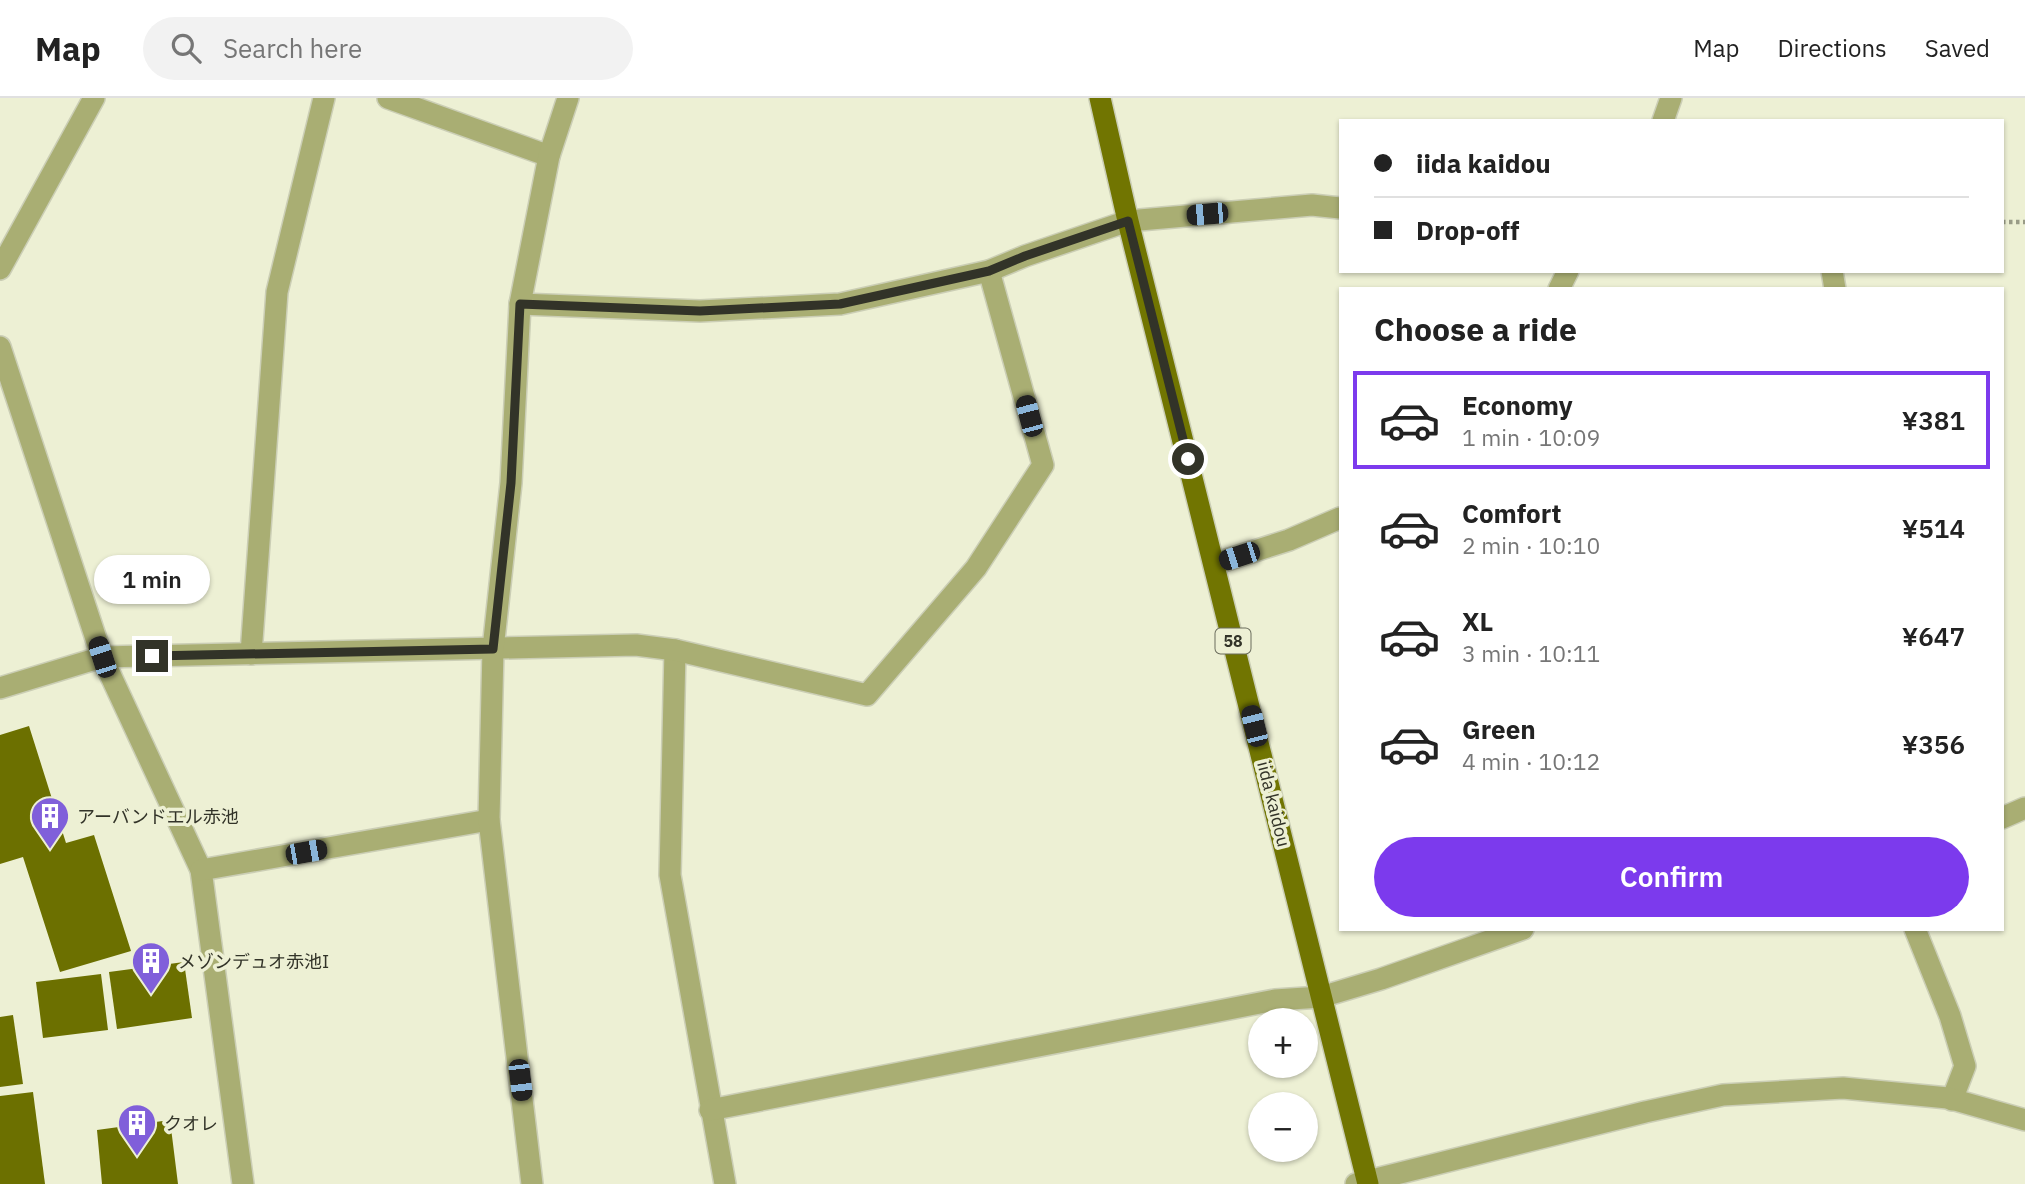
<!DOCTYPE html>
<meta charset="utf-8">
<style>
:root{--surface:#fff;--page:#f2f2f2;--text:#222;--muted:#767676;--line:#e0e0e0;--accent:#7c3aed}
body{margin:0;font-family:"IBM Plex Sans","Noto Sans JP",sans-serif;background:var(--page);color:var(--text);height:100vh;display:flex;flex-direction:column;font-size:26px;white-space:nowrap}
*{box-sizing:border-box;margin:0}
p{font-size:23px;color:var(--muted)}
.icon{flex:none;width:38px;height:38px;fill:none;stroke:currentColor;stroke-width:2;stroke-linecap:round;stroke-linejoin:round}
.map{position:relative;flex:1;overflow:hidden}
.panel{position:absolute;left:1339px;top:189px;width:665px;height:644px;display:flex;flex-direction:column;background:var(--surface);border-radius:0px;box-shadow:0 2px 5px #0004}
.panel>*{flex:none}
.top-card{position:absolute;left:1339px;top:21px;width:665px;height:154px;border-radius:0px;box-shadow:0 2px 5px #0004;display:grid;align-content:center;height:154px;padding:0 35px;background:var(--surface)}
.controls{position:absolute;left:1248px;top:910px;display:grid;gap:14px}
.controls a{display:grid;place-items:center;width:70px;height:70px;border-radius:50%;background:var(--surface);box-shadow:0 2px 5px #0004;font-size:35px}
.end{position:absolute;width:32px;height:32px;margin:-16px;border:9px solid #323328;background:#fff;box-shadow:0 0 0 4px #fff}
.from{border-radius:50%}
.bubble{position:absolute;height:49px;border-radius:24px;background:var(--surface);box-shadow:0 2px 5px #0004;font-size:23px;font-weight:600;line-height:49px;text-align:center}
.car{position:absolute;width:21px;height:42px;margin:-21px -10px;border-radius:9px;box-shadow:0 0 5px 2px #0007;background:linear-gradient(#222 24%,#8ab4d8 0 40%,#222 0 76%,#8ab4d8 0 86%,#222 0)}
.top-card b{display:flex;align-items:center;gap:24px;height:66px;font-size:26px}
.top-card b+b{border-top:2px solid var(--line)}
.top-card i{width:18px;height:18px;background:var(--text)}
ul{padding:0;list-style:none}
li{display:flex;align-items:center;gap:21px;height:98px;margin:0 14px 10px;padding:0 21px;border:4px solid transparent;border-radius:0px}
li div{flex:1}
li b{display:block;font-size:26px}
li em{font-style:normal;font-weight:600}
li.current{border-color:var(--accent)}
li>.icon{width:63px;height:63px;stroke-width:1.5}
h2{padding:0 35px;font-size:32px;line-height:84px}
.primary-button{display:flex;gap:14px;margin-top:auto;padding:14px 35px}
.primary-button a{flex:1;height:80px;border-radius:42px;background:var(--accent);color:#fff;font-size:28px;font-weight:600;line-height:80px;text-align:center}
header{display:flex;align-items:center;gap:42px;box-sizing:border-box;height:98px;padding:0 35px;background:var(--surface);border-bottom:2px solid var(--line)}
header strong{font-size:33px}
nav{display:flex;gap:38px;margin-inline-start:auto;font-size:24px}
.search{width:490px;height:63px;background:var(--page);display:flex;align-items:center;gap:18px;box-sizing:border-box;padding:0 24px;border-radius:38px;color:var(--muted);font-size:26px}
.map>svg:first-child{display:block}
</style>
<header>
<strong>Map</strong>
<div class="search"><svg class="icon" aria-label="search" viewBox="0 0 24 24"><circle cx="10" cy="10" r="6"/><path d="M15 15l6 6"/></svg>Search here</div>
<nav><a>Map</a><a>Directions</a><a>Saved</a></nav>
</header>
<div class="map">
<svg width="2025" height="1086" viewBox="0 0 2025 1086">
<rect width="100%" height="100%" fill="#edf0d4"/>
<!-- building -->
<g fill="#6c7000">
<path d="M29 628 66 745 94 737 131 853 60 874 23 759 0 766V637Z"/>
<path d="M184 864 192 920 117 931 109 874Z"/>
<path d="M101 876 108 932 43 940 36 884Z"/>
<path d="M13 917 23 986 0 989V919Z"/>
<path d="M33 994 45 1086H0V998Z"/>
<path d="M170 1022 178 1086H102L97 1032Z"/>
</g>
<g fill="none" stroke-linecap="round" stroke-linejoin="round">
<!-- minor casing -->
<g stroke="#cbceb5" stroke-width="24">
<g id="minor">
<path d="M388 0 549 58"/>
<path d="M1663 23 1671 0"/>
<path d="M0 171 94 0"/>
<path d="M1832 173 1835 191"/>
<path d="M1559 191 1568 173"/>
<path d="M520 206 700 213 840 206 989 173 1025 158 1128 123 1312 107 1340 110"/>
<path d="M0 249 102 559 201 772 243 1086"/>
<path d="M1214 466 1289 442 1340 420"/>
<path d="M675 552 670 777 725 1086"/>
<path d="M251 556 277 194 324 0"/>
<path d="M0 590 102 559 636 547 675 552 867 597 976 470 1043 367 989 173"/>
<path d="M2002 720 2025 710"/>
<path d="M201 772 489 722"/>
<path d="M1915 831 1950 918 1965 968 1952 1002"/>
<path d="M710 1012 1275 902 1321 899 1381 881 1523 831"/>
<path d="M532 1086 489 722 493 551 511 385 520 206 549 58 568 0"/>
<path d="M1356 1086 1645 1014 1723 997 1843 990 1948 1000 2025 1022"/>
</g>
</g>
<!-- major casing -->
<g stroke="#cbceb5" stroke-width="24">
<path id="major" d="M1100 0 1128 123 1368 1086"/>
</g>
<!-- path -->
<path stroke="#999b86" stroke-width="4.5" stroke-dasharray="3.5 3.5" stroke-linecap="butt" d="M2002 124H2025"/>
<!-- minor -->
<use href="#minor" stroke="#a9ae73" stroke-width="21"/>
<!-- major -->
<use href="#major" stroke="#717501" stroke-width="21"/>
</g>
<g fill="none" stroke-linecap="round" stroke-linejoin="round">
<!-- route -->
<path stroke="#323328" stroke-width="9" d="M152 558 493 551 511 385 520 206 700 213 840 206 989 173 1025 158 1128 123 1188 361"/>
</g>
<!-- icons -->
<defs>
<g id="building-pin" transform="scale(2.0125)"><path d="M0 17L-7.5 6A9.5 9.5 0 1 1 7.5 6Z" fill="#805fda" stroke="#edf0d4"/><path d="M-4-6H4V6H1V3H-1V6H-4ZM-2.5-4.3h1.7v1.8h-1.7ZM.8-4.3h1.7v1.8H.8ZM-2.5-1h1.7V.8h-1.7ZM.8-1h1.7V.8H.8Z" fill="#fff"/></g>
</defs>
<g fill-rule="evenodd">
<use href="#building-pin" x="50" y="718"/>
<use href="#building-pin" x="151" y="863"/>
<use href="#building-pin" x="137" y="1025"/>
</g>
<g text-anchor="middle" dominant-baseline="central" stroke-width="7" stroke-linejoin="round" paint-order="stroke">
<!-- shield labels -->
<rect fill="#edf0d4" stroke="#6a6c5c" stroke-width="2" x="1215.5" y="530.5" width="35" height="25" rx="5"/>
<g font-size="16" font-weight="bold" fill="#323328">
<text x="1233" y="543">58</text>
</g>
<!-- street labels -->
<g font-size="18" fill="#323328" stroke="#edf0d4">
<text transform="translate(1274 706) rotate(76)">iida kaidou</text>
</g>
<!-- poi labels -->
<g font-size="18" fill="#323328" stroke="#edf0d4" text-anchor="start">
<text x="77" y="718">アーバンドエル赤池</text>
<text x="178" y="863">メゾンデュオ赤池I</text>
<text x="164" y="1025">クオレ</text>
</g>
</g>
</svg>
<div class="controls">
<a>+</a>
<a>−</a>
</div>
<i class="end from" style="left:1188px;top:361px"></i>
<i class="end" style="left:152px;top:558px"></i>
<div class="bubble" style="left:94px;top:457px;width:116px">1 min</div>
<i class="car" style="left:1207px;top:116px;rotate:265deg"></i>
<i class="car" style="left:1029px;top:318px;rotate:345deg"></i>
<i class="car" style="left:1239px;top:458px;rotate:252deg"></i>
<i class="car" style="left:102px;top:559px;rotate:342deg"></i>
<i class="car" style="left:1254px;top:628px;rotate:346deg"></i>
<i class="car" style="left:306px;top:754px;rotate:80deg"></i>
<i class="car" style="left:520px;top:982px;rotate:173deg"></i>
<div class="top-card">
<b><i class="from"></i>iida kaidou</b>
<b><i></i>Drop-off</b>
</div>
<section class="panel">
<h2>Choose a ride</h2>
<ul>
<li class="current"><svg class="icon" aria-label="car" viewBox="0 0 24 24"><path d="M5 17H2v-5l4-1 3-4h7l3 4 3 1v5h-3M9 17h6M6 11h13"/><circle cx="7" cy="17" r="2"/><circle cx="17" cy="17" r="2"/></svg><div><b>Economy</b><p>1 min · 10:09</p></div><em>¥381</em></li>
<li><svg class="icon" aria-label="car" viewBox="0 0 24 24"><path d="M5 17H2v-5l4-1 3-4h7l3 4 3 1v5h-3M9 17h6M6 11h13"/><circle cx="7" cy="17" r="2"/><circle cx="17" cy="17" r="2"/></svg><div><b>Comfort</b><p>2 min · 10:10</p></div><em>¥514</em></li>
<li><svg class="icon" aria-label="car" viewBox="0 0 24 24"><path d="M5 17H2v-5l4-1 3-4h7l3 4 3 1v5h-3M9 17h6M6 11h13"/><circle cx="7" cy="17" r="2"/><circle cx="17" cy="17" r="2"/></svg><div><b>XL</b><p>3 min · 10:11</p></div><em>¥647</em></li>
<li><svg class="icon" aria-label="car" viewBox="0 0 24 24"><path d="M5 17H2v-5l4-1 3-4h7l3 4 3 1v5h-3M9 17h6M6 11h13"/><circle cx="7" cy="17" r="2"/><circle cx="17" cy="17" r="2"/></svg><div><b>Green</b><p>4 min · 10:12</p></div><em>¥356</em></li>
</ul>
<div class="primary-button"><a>Confirm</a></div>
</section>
</div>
